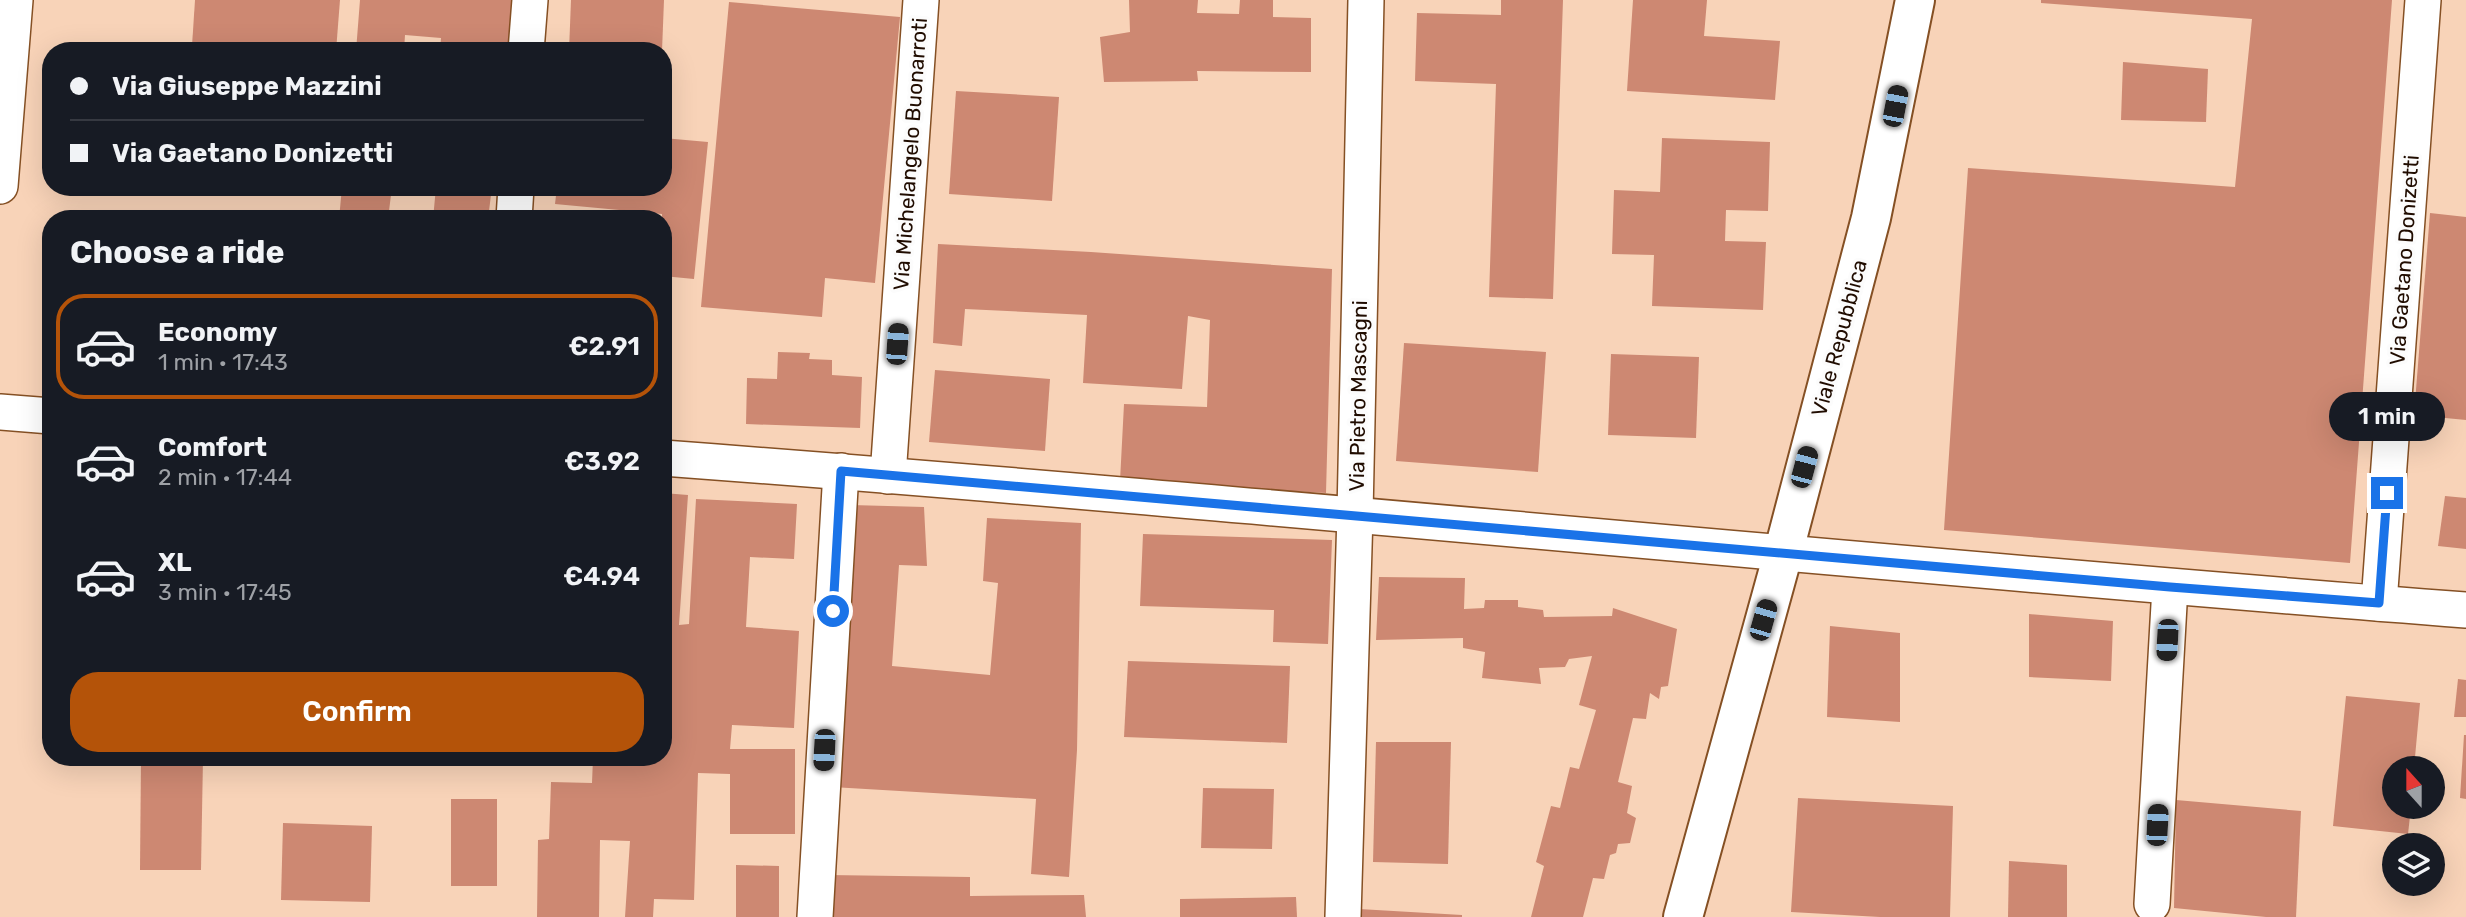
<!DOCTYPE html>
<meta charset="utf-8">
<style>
:root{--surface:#171b24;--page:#242831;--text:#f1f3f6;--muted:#9ea1a6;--line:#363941;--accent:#b45309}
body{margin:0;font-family:Rubik,sans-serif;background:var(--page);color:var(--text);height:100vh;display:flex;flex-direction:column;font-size:26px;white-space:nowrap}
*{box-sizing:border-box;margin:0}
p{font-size:23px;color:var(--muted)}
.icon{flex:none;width:38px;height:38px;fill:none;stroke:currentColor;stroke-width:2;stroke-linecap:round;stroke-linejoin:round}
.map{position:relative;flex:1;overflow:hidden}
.details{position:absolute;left:42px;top:210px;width:630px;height:556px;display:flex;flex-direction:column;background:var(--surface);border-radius:28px;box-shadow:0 7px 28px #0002}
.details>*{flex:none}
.top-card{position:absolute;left:42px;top:42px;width:630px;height:154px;border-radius:28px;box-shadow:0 7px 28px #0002;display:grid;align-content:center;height:154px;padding:0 28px;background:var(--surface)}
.needle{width:46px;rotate:339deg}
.tools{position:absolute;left:2382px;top:756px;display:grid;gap:14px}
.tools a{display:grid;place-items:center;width:63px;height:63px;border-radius:50%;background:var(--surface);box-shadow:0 7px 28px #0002;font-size:35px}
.end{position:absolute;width:32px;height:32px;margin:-16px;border:9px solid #1a73e8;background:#fff;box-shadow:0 0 0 4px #fff}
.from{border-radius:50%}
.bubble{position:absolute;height:49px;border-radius:24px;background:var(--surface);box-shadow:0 7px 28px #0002;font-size:23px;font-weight:600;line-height:49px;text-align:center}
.car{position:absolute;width:21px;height:42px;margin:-21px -10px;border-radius:9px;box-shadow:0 0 5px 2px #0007;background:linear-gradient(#222 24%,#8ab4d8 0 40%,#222 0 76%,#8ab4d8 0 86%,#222 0)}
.top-card b{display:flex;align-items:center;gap:24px;height:66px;font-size:26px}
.top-card b+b{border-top:2px solid var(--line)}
.top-card i{width:18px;height:18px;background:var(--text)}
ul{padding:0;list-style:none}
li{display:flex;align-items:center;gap:21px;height:105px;margin:0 14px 10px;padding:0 14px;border:4px solid transparent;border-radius:28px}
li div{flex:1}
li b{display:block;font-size:26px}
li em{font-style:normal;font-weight:600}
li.on{border-color:var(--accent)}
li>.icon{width:63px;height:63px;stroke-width:1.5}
h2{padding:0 28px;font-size:32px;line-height:84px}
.primary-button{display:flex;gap:14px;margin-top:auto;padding:14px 28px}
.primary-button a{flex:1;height:80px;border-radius:28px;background:var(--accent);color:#fff;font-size:28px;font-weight:600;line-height:80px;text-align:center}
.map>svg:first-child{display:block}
</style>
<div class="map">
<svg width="2466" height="917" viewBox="0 0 2466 917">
<rect width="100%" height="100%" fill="#f8d3b8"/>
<!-- building -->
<g fill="#cd8872">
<path d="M195 0H340L336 51H257L192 46Z"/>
<path d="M360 0H512L509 51H440L441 38 405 35 404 51H356Z"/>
<path d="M571 0H664L662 51H569Z"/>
<path d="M1129 0H1198L1197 13 1239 14 1240 0H1273V17L1311 18V72L1197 71 1198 81 1104 82 1100 37 1130 32Z"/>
<path d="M1501 0H1563L1553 299 1489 297 1496 84 1415 81 1417 13 1501 15Z"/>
<path d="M1633 0H1707L1704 36 1780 41 1775 100 1627 91Z"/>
<path d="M2041 0H2392L2350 563 1944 530 1968 168 2235 187 2252 19 2041 3Z"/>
<path d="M729 2 900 17 875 283 825 278 822 317 701 307Z"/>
<path d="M2123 62 2208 69 2206 122 2121 120Z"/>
<path d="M956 91 1059 97 1052 201 949 194Z"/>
<path d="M663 138 708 142 694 279 663 276 662 214 555 204 557 187H663Z"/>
<path d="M1662 138 1770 142 1768 211 1726 210 1725 241 1766 242 1763 310 1652 306 1654 255 1612 254 1614 190 1660 192Z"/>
<path d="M342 187H392L388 219H339Z"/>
<path d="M436 187H492L488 219H433Z"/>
<path d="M2430 213 2466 217V420L2414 415Z"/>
<path d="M938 244 1091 252 1332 269 1326 493 1120 481 1124 404 1207 407 1210 320 1188 316 1182 389 1083 383 1087 315 965 309 962 346 933 343Z"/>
<path d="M1404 343 1546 352 1538 472 1396 461Z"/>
<path d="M778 352 810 353 809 359 832 360V375L862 377 860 428 746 424 747 378 777 379Z"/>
<path d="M1611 354 1699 357 1696 438 1608 435Z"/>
<path d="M935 370 1050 379 1045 451 929 442Z"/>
<path d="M663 493 688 495 679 625 689 624 696 499 797 504 794 559 750 557 746 627 799 631 794 728 732 725 730 749H795V834H730V774L698 773 694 900 654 899 653 917H625L630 841 600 840 599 917H537L538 840 549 839 551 782 592 783 593 758H663Z"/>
<path d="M2445 496 2466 498V549L2438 546Z"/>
<path d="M851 505 924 507 927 566 899 565 892 666 990 675 998 583 983 581 987 518 1081 523 1077 750 1069 877 1031 874 1036 799 832 787Z"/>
<path d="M1143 534 1332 540 1328 644 1273 642 1274 610 1140 606Z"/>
<path d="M1379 577 1465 578 1464 609 1484 608 1485 600H1518V607L1543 610 1544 617 1612 616 1613 608 1677 629 1668 686 1661 687 1659 699 1650 693 1646 719 1633 718 1618 782 1632 786 1627 813 1636 818 1630 843 1618 844 1616 853 1610 855 1604 879 1593 878 1583 917H1531L1544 866 1536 862 1551 806 1560 808 1570 767 1579 769 1596 710 1579 705 1592 656 1569 659 1565 667 1539 668 1541 684 1482 678 1485 652 1463 648V638L1376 640Z"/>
<path d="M2029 614 2113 621 2111 681 2029 677Z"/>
<path d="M1830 626 1900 633V722L1827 717Z"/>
<path d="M1128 661 1290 666 1287 743 1124 737Z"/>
<path d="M2458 679 2466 680V717H2454Z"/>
<path d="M2346 696 2420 703 2414 768H2394V807H2411L2408 834 2333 826Z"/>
<path d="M2464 735H2466V799L2460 798Z"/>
<path d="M1376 742H1451L1448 864 1373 862Z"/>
<path d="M141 758H203L201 870H140Z"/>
<path d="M1203 788 1274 789 1272 849 1201 848Z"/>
<path d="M1798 798 1953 806 1950 917H1880L1791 912Z"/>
<rect x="451" y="799" width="46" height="87"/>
<path d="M2176 800 2301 811 2296 917H2266L2174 908Z"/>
<path d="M283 823 372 826 370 902 281 900Z"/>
<path d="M2009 861 2067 865V917H2008Z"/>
<path d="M736 865 779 866V917H736Z"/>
<path d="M828 875 970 877V896L1084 895 1086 917H827Z"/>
<path d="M1296 897 1297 917H1180V899Z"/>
<path d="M1359 909 1462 915V917H1359Z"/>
</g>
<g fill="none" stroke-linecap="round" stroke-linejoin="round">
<!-- minor casing -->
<g stroke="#855024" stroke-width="38">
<g id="minor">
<path d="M526 51 530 0"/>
<path d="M0 186 15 0"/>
<path d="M514 219 516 187"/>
<path d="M0 412 51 416"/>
<path d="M663 458C1265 503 1865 564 2466 610"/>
<path d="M888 476 921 0"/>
<path d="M2379 603 2423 0"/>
<path d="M2152 904 2170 587"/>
<path d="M815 917 841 471"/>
<path d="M1343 917 1355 514 1366 0"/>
</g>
</g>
<!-- tertiary casing -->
<g stroke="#855024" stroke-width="42">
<path id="tertiary" d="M1683 917 1783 554 1871 218 1915 0"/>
</g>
<!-- minor -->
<use href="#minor" stroke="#fff" stroke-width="35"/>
<!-- tertiary -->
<use href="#tertiary" stroke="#fff" stroke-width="38"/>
</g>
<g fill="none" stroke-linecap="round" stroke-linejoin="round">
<!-- route -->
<path stroke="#1a73e8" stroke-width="9" d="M833 611 841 471 2170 587 2379 603 2387 493"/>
</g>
<g text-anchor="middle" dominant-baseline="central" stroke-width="7" stroke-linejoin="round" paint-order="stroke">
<!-- street labels -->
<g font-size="21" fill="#200c00" stroke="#fcfcfc">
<text transform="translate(910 154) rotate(-86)">Via Michelangelo Buonarroti</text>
<text transform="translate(2404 260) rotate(-86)">Via Gaetano Donizetti</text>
<text transform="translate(1839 338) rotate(-75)">Viale Repubblica</text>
<text transform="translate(1358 396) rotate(-89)">Via Pietro Mascagni</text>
</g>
</g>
</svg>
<div class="tools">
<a><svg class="needle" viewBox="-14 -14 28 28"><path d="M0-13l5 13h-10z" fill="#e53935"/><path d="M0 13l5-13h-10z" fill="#9ea1a6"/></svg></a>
<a><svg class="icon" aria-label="layers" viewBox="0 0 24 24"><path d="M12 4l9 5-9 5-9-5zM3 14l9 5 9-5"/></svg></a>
</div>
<i class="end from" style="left:833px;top:611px"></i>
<i class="end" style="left:2387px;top:493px"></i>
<div class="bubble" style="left:2329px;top:392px;width:116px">1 min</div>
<i class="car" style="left:1895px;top:106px;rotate:11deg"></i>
<i class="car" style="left:897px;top:344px;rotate:4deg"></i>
<i class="car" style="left:1804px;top:467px;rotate:15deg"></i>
<i class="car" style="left:1763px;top:620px;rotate:16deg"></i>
<i class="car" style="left:2167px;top:640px;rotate:183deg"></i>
<i class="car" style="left:824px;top:750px;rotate:183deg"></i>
<i class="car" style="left:2157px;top:825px;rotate:3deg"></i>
<div class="top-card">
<b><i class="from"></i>Via Giuseppe Mazzini</b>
<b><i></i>Via Gaetano Donizetti</b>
</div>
<section class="details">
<h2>Choose a ride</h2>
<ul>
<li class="on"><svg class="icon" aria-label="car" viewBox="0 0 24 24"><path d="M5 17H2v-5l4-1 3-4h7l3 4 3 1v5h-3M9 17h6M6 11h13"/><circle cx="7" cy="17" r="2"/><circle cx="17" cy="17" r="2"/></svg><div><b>Economy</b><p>1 min · 17:43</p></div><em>€2.91</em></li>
<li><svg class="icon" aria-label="car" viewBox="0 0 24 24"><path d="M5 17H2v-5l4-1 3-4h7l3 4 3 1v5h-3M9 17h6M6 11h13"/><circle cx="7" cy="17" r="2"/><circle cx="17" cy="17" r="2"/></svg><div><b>Comfort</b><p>2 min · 17:44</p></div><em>€3.92</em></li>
<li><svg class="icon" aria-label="car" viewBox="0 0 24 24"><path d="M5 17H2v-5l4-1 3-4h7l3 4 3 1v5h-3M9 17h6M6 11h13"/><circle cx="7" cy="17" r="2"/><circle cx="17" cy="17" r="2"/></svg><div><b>XL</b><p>3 min · 17:45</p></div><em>€4.94</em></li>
</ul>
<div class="primary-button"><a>Confirm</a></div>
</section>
</div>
